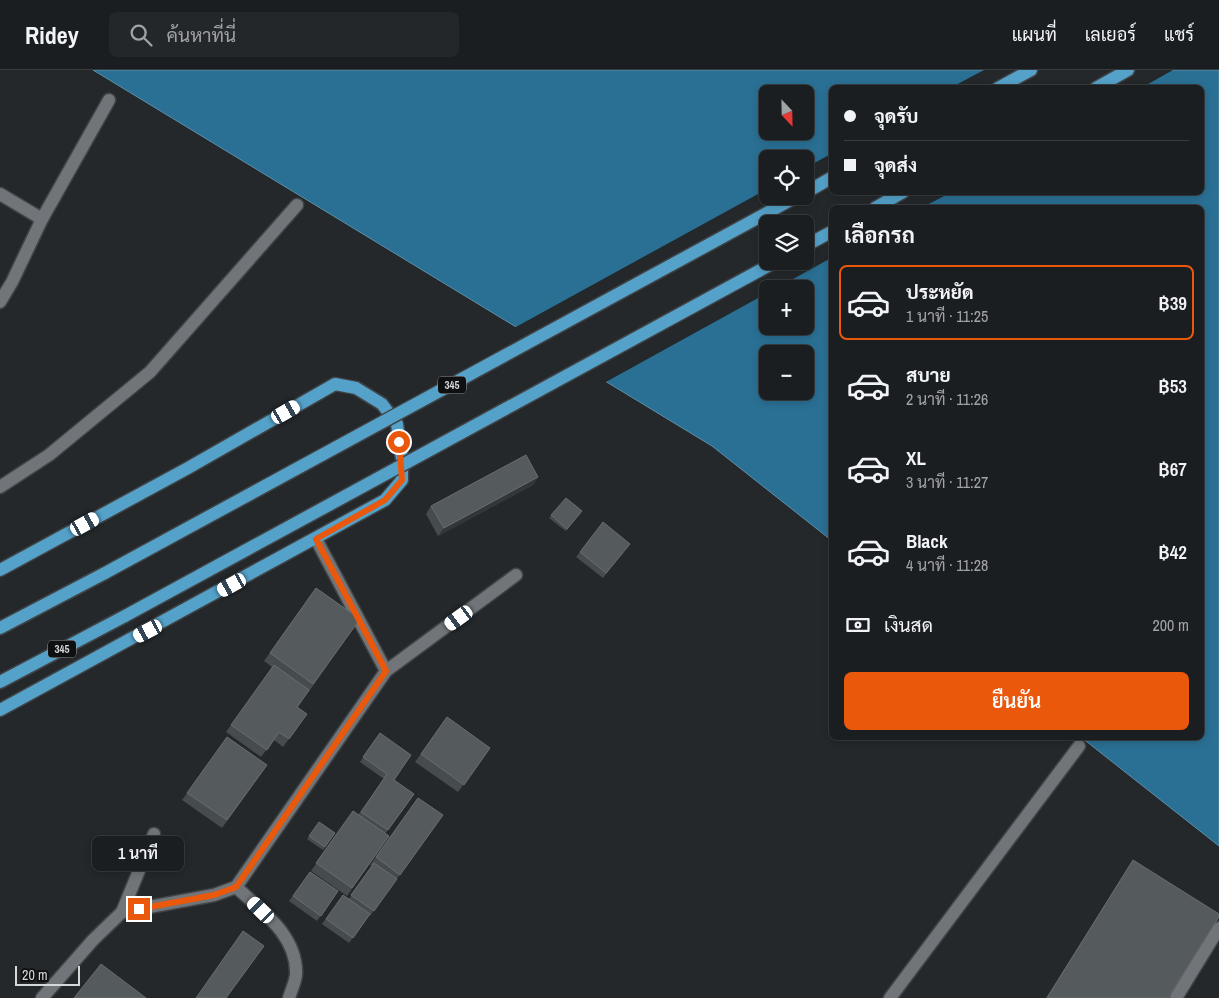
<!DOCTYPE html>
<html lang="th">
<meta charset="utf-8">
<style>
:root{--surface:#1b1e20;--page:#242729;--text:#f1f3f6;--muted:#a0a2a5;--line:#393c3e;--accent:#ea580c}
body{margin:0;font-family:"Archivo Narrow",Sarabun,sans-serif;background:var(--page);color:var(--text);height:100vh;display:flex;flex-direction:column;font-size:19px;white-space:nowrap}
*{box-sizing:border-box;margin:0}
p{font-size:16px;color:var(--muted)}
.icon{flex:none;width:28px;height:28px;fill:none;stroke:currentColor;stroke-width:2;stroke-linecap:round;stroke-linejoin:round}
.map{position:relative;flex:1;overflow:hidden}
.side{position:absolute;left:829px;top:135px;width:375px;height:535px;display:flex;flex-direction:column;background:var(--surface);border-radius:8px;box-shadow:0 2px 8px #0003,0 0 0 1px var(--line)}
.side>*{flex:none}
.top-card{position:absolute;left:829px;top:15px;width:375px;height:110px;border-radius:8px;box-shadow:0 2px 8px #0003,0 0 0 1px var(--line);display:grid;align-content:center;height:110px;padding:0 15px;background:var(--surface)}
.needle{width:32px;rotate:158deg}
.fabs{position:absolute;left:759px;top:15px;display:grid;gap:10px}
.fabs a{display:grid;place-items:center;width:55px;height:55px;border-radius:8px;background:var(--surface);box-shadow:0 2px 8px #0003,0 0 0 1px var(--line);font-size:25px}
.scale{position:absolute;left:15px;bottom:12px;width:65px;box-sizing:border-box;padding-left:5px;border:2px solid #d5d7d9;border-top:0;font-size:14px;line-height:18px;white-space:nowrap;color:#d5d7d9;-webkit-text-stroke:4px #0f1011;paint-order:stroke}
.end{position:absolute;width:22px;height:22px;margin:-11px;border:6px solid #ea580c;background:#fff;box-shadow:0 0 0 2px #fff}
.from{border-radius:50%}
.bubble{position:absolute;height:35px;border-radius:8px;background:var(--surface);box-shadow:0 2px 8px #0003,0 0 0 1px var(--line);font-size:16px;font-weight:600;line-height:35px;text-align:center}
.car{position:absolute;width:15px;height:30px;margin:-15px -8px;border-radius:6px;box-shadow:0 0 4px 1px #0007;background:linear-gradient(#fff 24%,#345 0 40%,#fff 0 76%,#345 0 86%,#fff 0)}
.top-card b{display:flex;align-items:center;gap:18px;height:48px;font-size:19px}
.top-card b+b{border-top:1px solid var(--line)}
.top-card i{width:12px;height:12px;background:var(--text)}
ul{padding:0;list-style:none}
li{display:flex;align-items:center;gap:15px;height:75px;margin:0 10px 8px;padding:0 5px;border:2px solid transparent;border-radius:8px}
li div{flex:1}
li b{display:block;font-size:19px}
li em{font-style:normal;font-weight:600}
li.current{border-color:var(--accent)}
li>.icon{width:45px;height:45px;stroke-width:1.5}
h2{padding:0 15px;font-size:22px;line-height:60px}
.pay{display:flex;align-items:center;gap:12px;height:55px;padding:0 15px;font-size:19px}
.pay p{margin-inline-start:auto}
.cta{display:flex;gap:10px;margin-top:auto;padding:10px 15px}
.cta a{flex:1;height:58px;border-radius:8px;background:var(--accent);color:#fff;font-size:20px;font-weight:600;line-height:58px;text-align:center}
header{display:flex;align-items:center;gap:30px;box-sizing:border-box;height:70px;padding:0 25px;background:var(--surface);border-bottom:1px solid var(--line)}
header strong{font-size:24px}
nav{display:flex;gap:28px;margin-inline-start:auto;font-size:18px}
.search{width:350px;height:45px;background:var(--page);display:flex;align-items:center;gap:12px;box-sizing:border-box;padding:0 18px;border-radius:8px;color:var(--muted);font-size:19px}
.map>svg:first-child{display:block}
</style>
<header>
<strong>Ridey</strong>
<div class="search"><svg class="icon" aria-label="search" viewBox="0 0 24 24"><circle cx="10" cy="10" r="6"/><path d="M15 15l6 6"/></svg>ค้นหาที่นี่</div>
<nav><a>แผนที่</a><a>เลเยอร์</a><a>แชร์</a></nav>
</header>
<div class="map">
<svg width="1219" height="928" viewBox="0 0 1219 928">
<rect width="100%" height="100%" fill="#24282a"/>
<!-- water -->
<path fill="#2a7094" stroke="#5d8fa9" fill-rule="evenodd" d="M93 0H1219V776L1082 668H1201V138H831V470L712 376ZM831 18H1201V122H831ZM768 24H805V61H768ZM768 89H805V126H768ZM768 154H805V191H768ZM768 219H805V256H768ZM768 284H805V321H768Z"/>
<!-- pier -->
<g fill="#24282a" fill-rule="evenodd">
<path d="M984 0H1173L1141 18 952 17Z"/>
<path d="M831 84V122L950 123 923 137 831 138V188L775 219H768L767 223 604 313 514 258 767 119 768 126H805V98ZM768 154H805V191H768Z"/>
</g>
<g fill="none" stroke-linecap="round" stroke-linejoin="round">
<!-- service casing -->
<g stroke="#414446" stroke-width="15">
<g id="service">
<path d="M0 124 42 149"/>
<path d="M0 232 12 212 42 149 109 30"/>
<path d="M0 417 49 385 150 302 297 135"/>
<path d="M386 601 516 505"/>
<path d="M236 817C262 841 298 866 296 905 295 913 291 921 289 928"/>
<path d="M890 928 1079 676"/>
<path d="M1176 928 1219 858"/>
</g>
</g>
<!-- minor casing -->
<g stroke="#414446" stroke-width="15">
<g id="minor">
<path d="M122 842 154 764"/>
<path d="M42 928 93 870 122 842 214 825 236 817 386 601 316 469"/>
</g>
</g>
<!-- primary casing -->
<g stroke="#414446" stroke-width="15">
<g id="primary">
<path d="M998 18 1031 0"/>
<path d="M1096 18 1128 0"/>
<path d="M805 123 831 108"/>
<path d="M875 138 903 122"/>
<path d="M805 176 831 162"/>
<path d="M0 500 188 398 335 314 356 318 382 334 397 354 402 389V410L385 430 0 640"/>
<path d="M0 558 105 503"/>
<path d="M0 612 125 546"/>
</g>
</g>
<!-- service -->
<use href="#service" stroke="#717579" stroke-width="12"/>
<!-- minor -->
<use href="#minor" stroke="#717579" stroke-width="12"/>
<!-- primary -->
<use href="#primary" stroke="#54a1c9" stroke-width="12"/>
<!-- primary-bridge casing -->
<g stroke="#414446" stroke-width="15" stroke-linecap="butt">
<g id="primary-bridge">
<path d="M105 503 798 126"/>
<path d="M125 546 777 191"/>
</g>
</g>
<!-- primary-bridge -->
<use href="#primary-bridge" stroke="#54a1c9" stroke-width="12"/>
</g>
<!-- wall -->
<g fill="#464b4d">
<path d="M538 407 533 415 438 466 426 444 431 436Z"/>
<path d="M566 428 582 441 566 461 549 448Z"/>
<path d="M630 474 603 508 576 487 580 482Z"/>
<path d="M316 518 360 549 298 637 302 651 283 677 274 670 261 687 226 662 272 597 264 591Z"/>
<path d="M447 647 490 678 458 722 415 692Z"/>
<path d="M380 663 394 710 414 724 385 764 389 766 347 826 311 801 353 741 358 745 384 709 360 692Z"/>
<path d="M227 667 267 695 222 758 182 730Z"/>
<path d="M418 728 443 745 370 846 369 845 349 873 322 854 343 825 349 829 372 796 370 795Z"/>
<path d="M319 752 335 763 323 780 307 769Z"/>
<path d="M1133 790 1168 928H1046L1126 801Z"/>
<path d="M310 802 338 821 317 851 289 831Z"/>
</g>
<!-- shaded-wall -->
<path fill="#323638" d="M538 407 533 415 438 466 444 458Z"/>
<!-- building -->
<g fill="#555a5c" stroke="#696d6f">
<path d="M526 385 538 407 444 458 431 436Z"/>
<path d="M566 428 582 441 567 459 551 445Z"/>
<path d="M603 452 630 474 606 503 580 482Z"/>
<path d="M316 518 360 549 313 614 270 583Z"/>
<path d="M274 595 309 620 297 637 307 644 289 669 279 662 267 680 231 655Z"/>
<path d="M447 647 490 678 464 715 421 684Z"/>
<path d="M380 663 411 685 394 710 414 724 388 760 361 742 387 704 363 687Z"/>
<path d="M227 667 267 695 227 750 187 723Z"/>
<path d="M418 728 443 745 400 805 376 787Z"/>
<path d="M353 741 389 766 352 818 316 793Z"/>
<path d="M319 752 335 763 325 777 309 766Z"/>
<path d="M1133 790 1219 844V847L1168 928H1047Z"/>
<path d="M374 793 397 809 374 841 351 825Z"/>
<path d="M310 802 338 821 321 846 293 826Z"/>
<path d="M343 825 370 844 353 868 326 849Z"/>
<path d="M243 861 264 876 226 928H196Z"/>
<path d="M101 894 146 928H74Z"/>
</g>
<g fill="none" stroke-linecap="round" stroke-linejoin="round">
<!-- route -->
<path stroke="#ea580c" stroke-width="6" d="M139 839 214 825 236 817 386 601 316 469 385 430 402 410 399 372"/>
</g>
<g text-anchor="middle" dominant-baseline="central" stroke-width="4.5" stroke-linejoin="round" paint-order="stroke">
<!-- shield labels -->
<g fill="#0f1011" stroke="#9a9b9d" stroke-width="1">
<rect x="438" y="306.5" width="28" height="17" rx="4"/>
<rect x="48" y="570.5" width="28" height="17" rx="4"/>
</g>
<g font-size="11" font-weight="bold" fill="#d5d7d9">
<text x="452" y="315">345</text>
<text x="62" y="579">345</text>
</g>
</g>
</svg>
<div class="fabs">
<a><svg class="needle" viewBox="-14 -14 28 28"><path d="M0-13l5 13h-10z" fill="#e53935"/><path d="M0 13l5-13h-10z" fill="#a0a2a5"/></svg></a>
<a><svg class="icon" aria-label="locate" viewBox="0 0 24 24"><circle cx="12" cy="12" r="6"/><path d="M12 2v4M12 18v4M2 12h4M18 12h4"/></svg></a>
<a><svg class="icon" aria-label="layers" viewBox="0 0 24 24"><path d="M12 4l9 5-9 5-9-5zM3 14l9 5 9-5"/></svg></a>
<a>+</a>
<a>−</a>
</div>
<div class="scale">20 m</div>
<i class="end from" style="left:399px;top:372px"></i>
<i class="end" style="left:139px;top:839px"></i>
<div class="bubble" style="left:92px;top:766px;width:92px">1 นาที</div>
<i class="car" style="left:286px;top:342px;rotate:60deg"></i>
<i class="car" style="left:85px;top:454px;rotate:61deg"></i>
<i class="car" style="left:232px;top:515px;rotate:241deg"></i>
<i class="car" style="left:459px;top:548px;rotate:234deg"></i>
<i class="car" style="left:148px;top:561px;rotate:242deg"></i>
<i class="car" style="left:261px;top:840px;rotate:314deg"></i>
<div class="top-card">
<b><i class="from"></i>จุดรับ</b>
<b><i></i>จุดส่ง</b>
</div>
<section class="side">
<h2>เลือกรถ</h2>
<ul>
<li class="current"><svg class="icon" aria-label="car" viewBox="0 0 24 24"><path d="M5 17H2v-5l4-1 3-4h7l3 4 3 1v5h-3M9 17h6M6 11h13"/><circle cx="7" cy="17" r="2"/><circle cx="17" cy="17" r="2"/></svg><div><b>ประหยัด</b><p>1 นาที · 11:25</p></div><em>฿39</em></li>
<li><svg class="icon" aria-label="car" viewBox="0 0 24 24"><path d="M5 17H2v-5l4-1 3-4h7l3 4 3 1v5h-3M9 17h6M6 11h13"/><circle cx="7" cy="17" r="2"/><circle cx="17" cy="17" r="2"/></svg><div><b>สบาย</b><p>2 นาที · 11:26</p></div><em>฿53</em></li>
<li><svg class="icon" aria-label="car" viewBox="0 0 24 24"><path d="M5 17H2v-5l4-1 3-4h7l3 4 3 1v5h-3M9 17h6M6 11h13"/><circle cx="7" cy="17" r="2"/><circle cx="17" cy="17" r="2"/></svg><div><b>XL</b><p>3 นาที · 11:27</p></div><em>฿67</em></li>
<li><svg class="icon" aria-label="car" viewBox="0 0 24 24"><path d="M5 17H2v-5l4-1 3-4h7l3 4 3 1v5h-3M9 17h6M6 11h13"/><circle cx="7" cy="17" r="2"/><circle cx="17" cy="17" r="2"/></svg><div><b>Black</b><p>4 นาที · 11:28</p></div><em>฿42</em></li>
</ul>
<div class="pay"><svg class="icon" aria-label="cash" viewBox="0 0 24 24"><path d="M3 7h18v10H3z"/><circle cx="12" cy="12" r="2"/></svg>เงินสด<p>200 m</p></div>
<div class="cta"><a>ยืนยัน</a></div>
</section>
</div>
